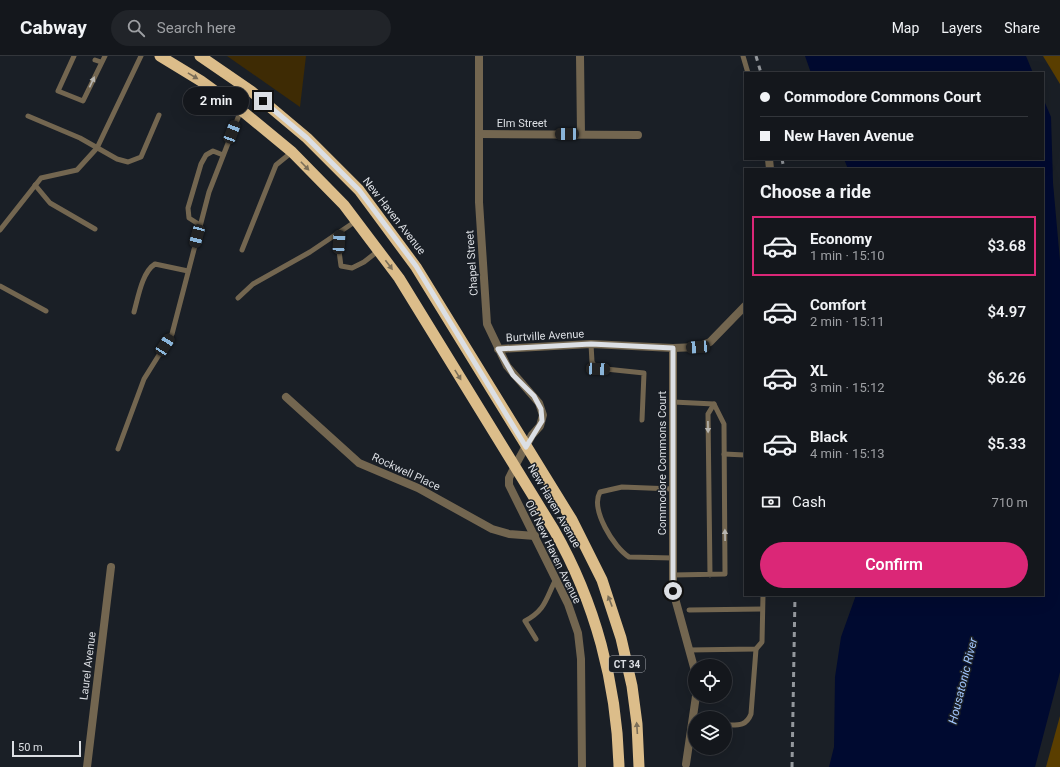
<!DOCTYPE html>
<meta charset="utf-8">
<style>
:root{--surface:#14171c;--page:#212429;--text:#f1f3f6;--muted:#9d9fa3;--line:#33363b;--accent:#db2777}
body{margin:0;font-family:Roboto,sans-serif;background:var(--page);color:var(--text);height:100vh;display:flex;flex-direction:column;font-size:15px;white-space:nowrap}
*{box-sizing:border-box;margin:0}
p{font-size:13px;color:var(--muted)}
.icon{flex:none;width:22px;height:22px;fill:none;stroke:currentColor;stroke-width:2;stroke-linecap:round;stroke-linejoin:round}
.map{position:relative;flex:1;overflow:hidden}
.side{position:absolute;left:744px;top:112px;width:300px;height:428px;display:flex;flex-direction:column;background:var(--surface);border-radius:0px;box-shadow:0 4px 16px #0002,0 0 0 1px var(--line)}
.side>*{flex:none}
.hud{position:absolute;left:744px;top:16px;width:300px;height:88px;border-radius:0px;box-shadow:0 4px 16px #0002,0 0 0 1px var(--line);display:grid;align-content:center;height:88px;padding:0 16px;background:var(--surface)}
.controls{position:absolute;left:688px;top:603px;display:grid;gap:8px}
.controls a{display:grid;place-items:center;width:44px;height:44px;border-radius:50%;background:var(--surface);box-shadow:0 4px 16px #0002,0 0 0 1px var(--line);font-size:20px}
.scale{position:absolute;left:12px;bottom:10px;width:69px;box-sizing:border-box;padding-left:4px;border:2px solid #dcdfe4;border-top:0;font-size:11px;line-height:14px;white-space:nowrap;color:#dcdfe4;-webkit-text-stroke:3px #1a1f26;paint-order:stroke}
.end{position:absolute;width:18px;height:18px;margin:-9px;border:5px solid #dcdfe4;background:#111;box-shadow:0 0 0 2px #111}
.from{border-radius:50%}
.bubble{position:absolute;height:28px;border-radius:14px;background:var(--surface);box-shadow:0 4px 16px #0002,0 0 0 1px var(--line);font-size:13px;font-weight:600;line-height:28px;text-align:center}
.car{position:absolute;width:12px;height:24px;margin:-12px -6px;border-radius:5px;box-shadow:0 0 3px 1px #0007;background:linear-gradient(#222 24%,#8ab4d8 0 40%,#222 0 76%,#8ab4d8 0 86%,#222 0)}
.hud b{display:flex;align-items:center;gap:14px;height:38px;font-size:15px}
.hud b+b{border-top:1px solid var(--line)}
.hud i{width:10px;height:10px;background:var(--text)}
ul{padding:0;list-style:none}
li{display:flex;align-items:center;gap:12px;height:60px;margin:0 8px 6px;padding:0 8px;border:2px solid transparent;border-radius:0px}
li div{flex:1}
li b{display:block;font-size:15px}
li em{font-style:normal;font-weight:600}
li.selected{border-color:var(--accent)}
li>.icon{width:36px;height:36px;stroke-width:1.5}
h2{padding:0 16px;font-size:18px;line-height:48px}
.pay{display:flex;align-items:center;gap:10px;height:44px;padding:0 16px;font-size:15px}
.pay p{margin-inline-start:auto}
.button{display:flex;gap:8px;margin-top:auto;padding:8px 16px}
.button a{flex:1;height:46px;border-radius:24px;background:var(--accent);color:#fff;font-size:16px;font-weight:600;line-height:46px;text-align:center}
header{display:flex;align-items:center;gap:24px;box-sizing:border-box;height:56px;padding:0 20px;background:var(--surface);border-bottom:1px solid var(--line)}
header strong{font-size:19px}
nav{display:flex;gap:22px;margin-inline-start:auto;font-size:14px}
.search{width:280px;height:36px;background:var(--page);display:flex;align-items:center;gap:10px;box-sizing:border-box;padding:0 14px;border-radius:22px;color:var(--muted);font-size:15px}
.map>svg:first-child{display:block}
</style>
<header>
<strong>Cabway</strong>
<div class="search"><svg class="icon" aria-label="search" viewBox="0 0 24 24"><circle cx="10" cy="10" r="6"/><path d="M15 15l6 6"/></svg>Search here</div>
<nav><a>Map</a><a>Layers</a><a>Share</a></nav>
</header>
<div class="map">
<svg width="1060" height="711" viewBox="0 0 1060 711">
<rect width="100%" height="100%" fill="#1a1f26"/>
<!-- green -->
<path fill="#3e2b04" d="M227 0H306L300 51Z"/>
<!-- forest -->
<g fill="#5a3e00">
<path d="M1043 0H1060V28Z"/>
<path d="M1060 660V711H1046Z"/>
</g>
<!-- water -->
<g fill="#000a30">
<path d="M805 0H1026L1033 17H811Z"/>
<path d="M1043 42 1051 61 1053 127 1060 205V616L1035 711H829L834 691 835 621 841 581 856 539H1043V113H848L844 103H1043Z"/>
</g>
<g fill="none" stroke-linecap="round" stroke-linejoin="round">
<!-- service -->
<g stroke="#736650" stroke-width="5">
<path d="M74 0 58 35 83 45 105 0"/>
<path d="M743 0 748 17"/>
<path d="M95 4 101 6"/>
<path d="M28 60 80 82 117 103 128 106 141 101 159 59"/>
<path d="M35 129 50 147 95 173"/>
<path d="M200 169 189 162 188 152 201 108 206 99 213 95 223 99"/>
<path d="M0 174 41 122 77 114 97 92 141 0"/>
<path d="M340 177 339 195 341 210 352 212 364 206 378 195"/>
<path d="M242 194 276 109 292 96"/>
<path d="M0 230 46 255"/>
<path d="M238 242 253 228 310 196 356 165"/>
<path d="M134 256C138 242 142 216 155 208L188 215"/>
<path d="M591 288 592 306 596 312 644 317 642 364"/>
<path d="M673 346 714 348"/>
<path d="M118 393 144 323 172 278 209 136 241 54"/>
<path d="M724 398 745 399"/>
<path d="M673 433 622 431 600 436C590 453 614 492 629 501L673 502"/>
<path d="M673 519 725 518 724 368 714 348 708 358 710 519"/>
<path d="M689 554 762 553"/>
<path d="M536 583 525 565C546 554 546 542 556 523"/>
<path d="M689 594 756 593 762 586 763 539"/>
<path d="M725 669C737 669 746 671 751 658L756 593"/>
</g>
<!-- minor -->
<g stroke="#736650" stroke-width="8">
<path d="M479 0V146L487 268 507 310 539 347 543 359 540 370 532 379 515 410 509 422V429L568 548 578 577 581 603 582 711"/>
<path d="M580 0 581 78"/>
<path d="M479 78 638 79"/>
<path d="M769 103 770 113"/>
<path d="M673 292V535L695 615"/>
<path d="M498 293 591 288 673 292 698 291 710 286 745 250"/>
<path d="M286 341 359 407 418 432 492 473 509 478 535 480"/>
<path d="M686 708 696 640"/>
<path d="M87 711 111 511"/>
</g>
<!-- trunk -->
<g stroke="#dcbd8a" stroke-width="11">
<path d="M160 0 201 25 241 54 292 96 344 149 399 222 554 474C595 546 617 628 619 711"/>
<path d="M200 0 251 35 307 82 359 134 416 211 572 464 602 524 621 582 632 630 637 668 639 711"/>
</g>
<!-- rail -->
<g stroke="#94989d" stroke-width="3" stroke-dasharray="5 5" stroke-linecap="butt">
<path d="M756 0 761 17"/>
<path d="M782 103 784 113"/>
<path d="M792 711 795 539"/>
</g>
</g>
<!-- one-way arrows -->
<defs><path id="oneway-solid" d="M-6-.8H1V-3.2L6.5 0L1 3.2V.8H-6Z"/></defs>
<g fill="#7b6e58">
<use href="#oneway-solid" transform="translate(193 20) rotate(31)"/>
<use href="#oneway-solid" transform="translate(305 110) rotate(46)"/>
<use href="#oneway-solid" transform="translate(389 209) rotate(53)"/>
<use href="#oneway-solid" transform="translate(458 319) rotate(58)"/>
<use href="#oneway-solid" transform="translate(610 545) rotate(-111)"/>
<use href="#oneway-solid" transform="translate(637 672) rotate(-94)"/>
</g>
<g fill="#b7b5b0">
<use href="#oneway-solid" transform="translate(92 26) rotate(-65)"/>
<use href="#oneway-solid" transform="translate(708 371) rotate(89)"/>
<use href="#oneway-solid" transform="translate(725 479) rotate(-91)"/>
</g>
<g fill="none" stroke-linecap="round" stroke-linejoin="round">
<!-- route -->
<path stroke="#dcdfe4" stroke-width="5" d="M263 45 307 82 359 134 416 210 526 391 542 365 541 353 534 340 513 319 498 293 591 288 673 292V535"/>
</g>
<g text-anchor="middle" dominant-baseline="central" stroke-width="3" stroke-linejoin="round" paint-order="stroke">
<!-- shield labels -->
<rect fill="#1a1f26" stroke="#a2a5ab" stroke-width="1" x="609" y="600" width="36" height="16" rx="3"/>
<g font-size="10" font-weight="bold" fill="#dcdfe4">
<text x="627" y="608">CT 34</text>
</g>
<!-- street labels -->
<g font-size="11" fill="#dcdfe4" stroke="#1a1f26">
<text x="522" y="67">Elm Street</text>
<text transform="translate(394 160) rotate(52)">New Haven Avenue</text>
<text transform="translate(472 207) rotate(-94)">Chapel Street</text>
<text transform="translate(545 280) rotate(-3)">Burtville Avenue</text>
<text transform="translate(662 407) rotate(-90)">Commodore Commons Court</text>
<text transform="translate(406 416) rotate(25)">Rockwell Place</text>
<text transform="translate(554 450) rotate(60)">New Haven Avenue</text>
<text transform="translate(553 496) rotate(64)">Old New Haven Avenue</text>
<text transform="translate(88 610) rotate(-83)">Laurel Avenue</text>
</g>
<!-- water labels -->
<g font-size="12" font-style="italic" fill="#a1c5fd" stroke="#1a1f26">
<text transform="translate(963 625) rotate(-76)">Housatonic River</text>
</g>
</g>
</svg>
<div class="controls">
<a><svg class="icon" aria-label="locate" viewBox="0 0 24 24"><circle cx="12" cy="12" r="6"/><path d="M12 2v4M12 18v4M2 12h4M18 12h4"/></svg></a>
<a><svg class="icon" aria-label="layers" viewBox="0 0 24 24"><path d="M12 4l9 5-9 5-9-5zM3 14l9 5 9-5"/></svg></a>
</div>
<div class="scale">50 m</div>
<i class="end from" style="left:673px;top:535px"></i>
<i class="end" style="left:263px;top:45px"></i>
<div class="bubble" style="left:183px;top:31px;width:66px">2 min</div>
<i class="car" style="left:232px;top:76px;rotate:21deg"></i>
<i class="car" style="left:567px;top:78px;rotate:270deg"></i>
<i class="car" style="left:197px;top:180px;rotate:195deg"></i>
<i class="car" style="left:339px;top:186px;rotate:3deg"></i>
<i class="car" style="left:165px;top:289px;rotate:33deg"></i>
<i class="car" style="left:698px;top:291px;rotate:266deg"></i>
<i class="car" style="left:598px;top:313px;rotate:93deg"></i>
<div class="hud">
<b><i class="from"></i>Commodore Commons Court</b>
<b><i></i>New Haven Avenue</b>
</div>
<section class="side">
<h2>Choose a ride</h2>
<ul>
<li class="selected"><svg class="icon" aria-label="car" viewBox="0 0 24 24"><path d="M5 17H2v-5l4-1 3-4h7l3 4 3 1v5h-3M9 17h6M6 11h13"/><circle cx="7" cy="17" r="2"/><circle cx="17" cy="17" r="2"/></svg><div><b>Economy</b><p>1 min · 15:10</p></div><em>$3.68</em></li>
<li><svg class="icon" aria-label="car" viewBox="0 0 24 24"><path d="M5 17H2v-5l4-1 3-4h7l3 4 3 1v5h-3M9 17h6M6 11h13"/><circle cx="7" cy="17" r="2"/><circle cx="17" cy="17" r="2"/></svg><div><b>Comfort</b><p>2 min · 15:11</p></div><em>$4.97</em></li>
<li><svg class="icon" aria-label="car" viewBox="0 0 24 24"><path d="M5 17H2v-5l4-1 3-4h7l3 4 3 1v5h-3M9 17h6M6 11h13"/><circle cx="7" cy="17" r="2"/><circle cx="17" cy="17" r="2"/></svg><div><b>XL</b><p>3 min · 15:12</p></div><em>$6.26</em></li>
<li><svg class="icon" aria-label="car" viewBox="0 0 24 24"><path d="M5 17H2v-5l4-1 3-4h7l3 4 3 1v5h-3M9 17h6M6 11h13"/><circle cx="7" cy="17" r="2"/><circle cx="17" cy="17" r="2"/></svg><div><b>Black</b><p>4 min · 15:13</p></div><em>$5.33</em></li>
</ul>
<div class="pay"><svg class="icon" aria-label="cash" viewBox="0 0 24 24"><path d="M3 7h18v10H3z"/><circle cx="12" cy="12" r="2"/></svg>Cash<p>710 m</p></div>
<div class="button"><a>Confirm</a></div>
</section>
</div>
